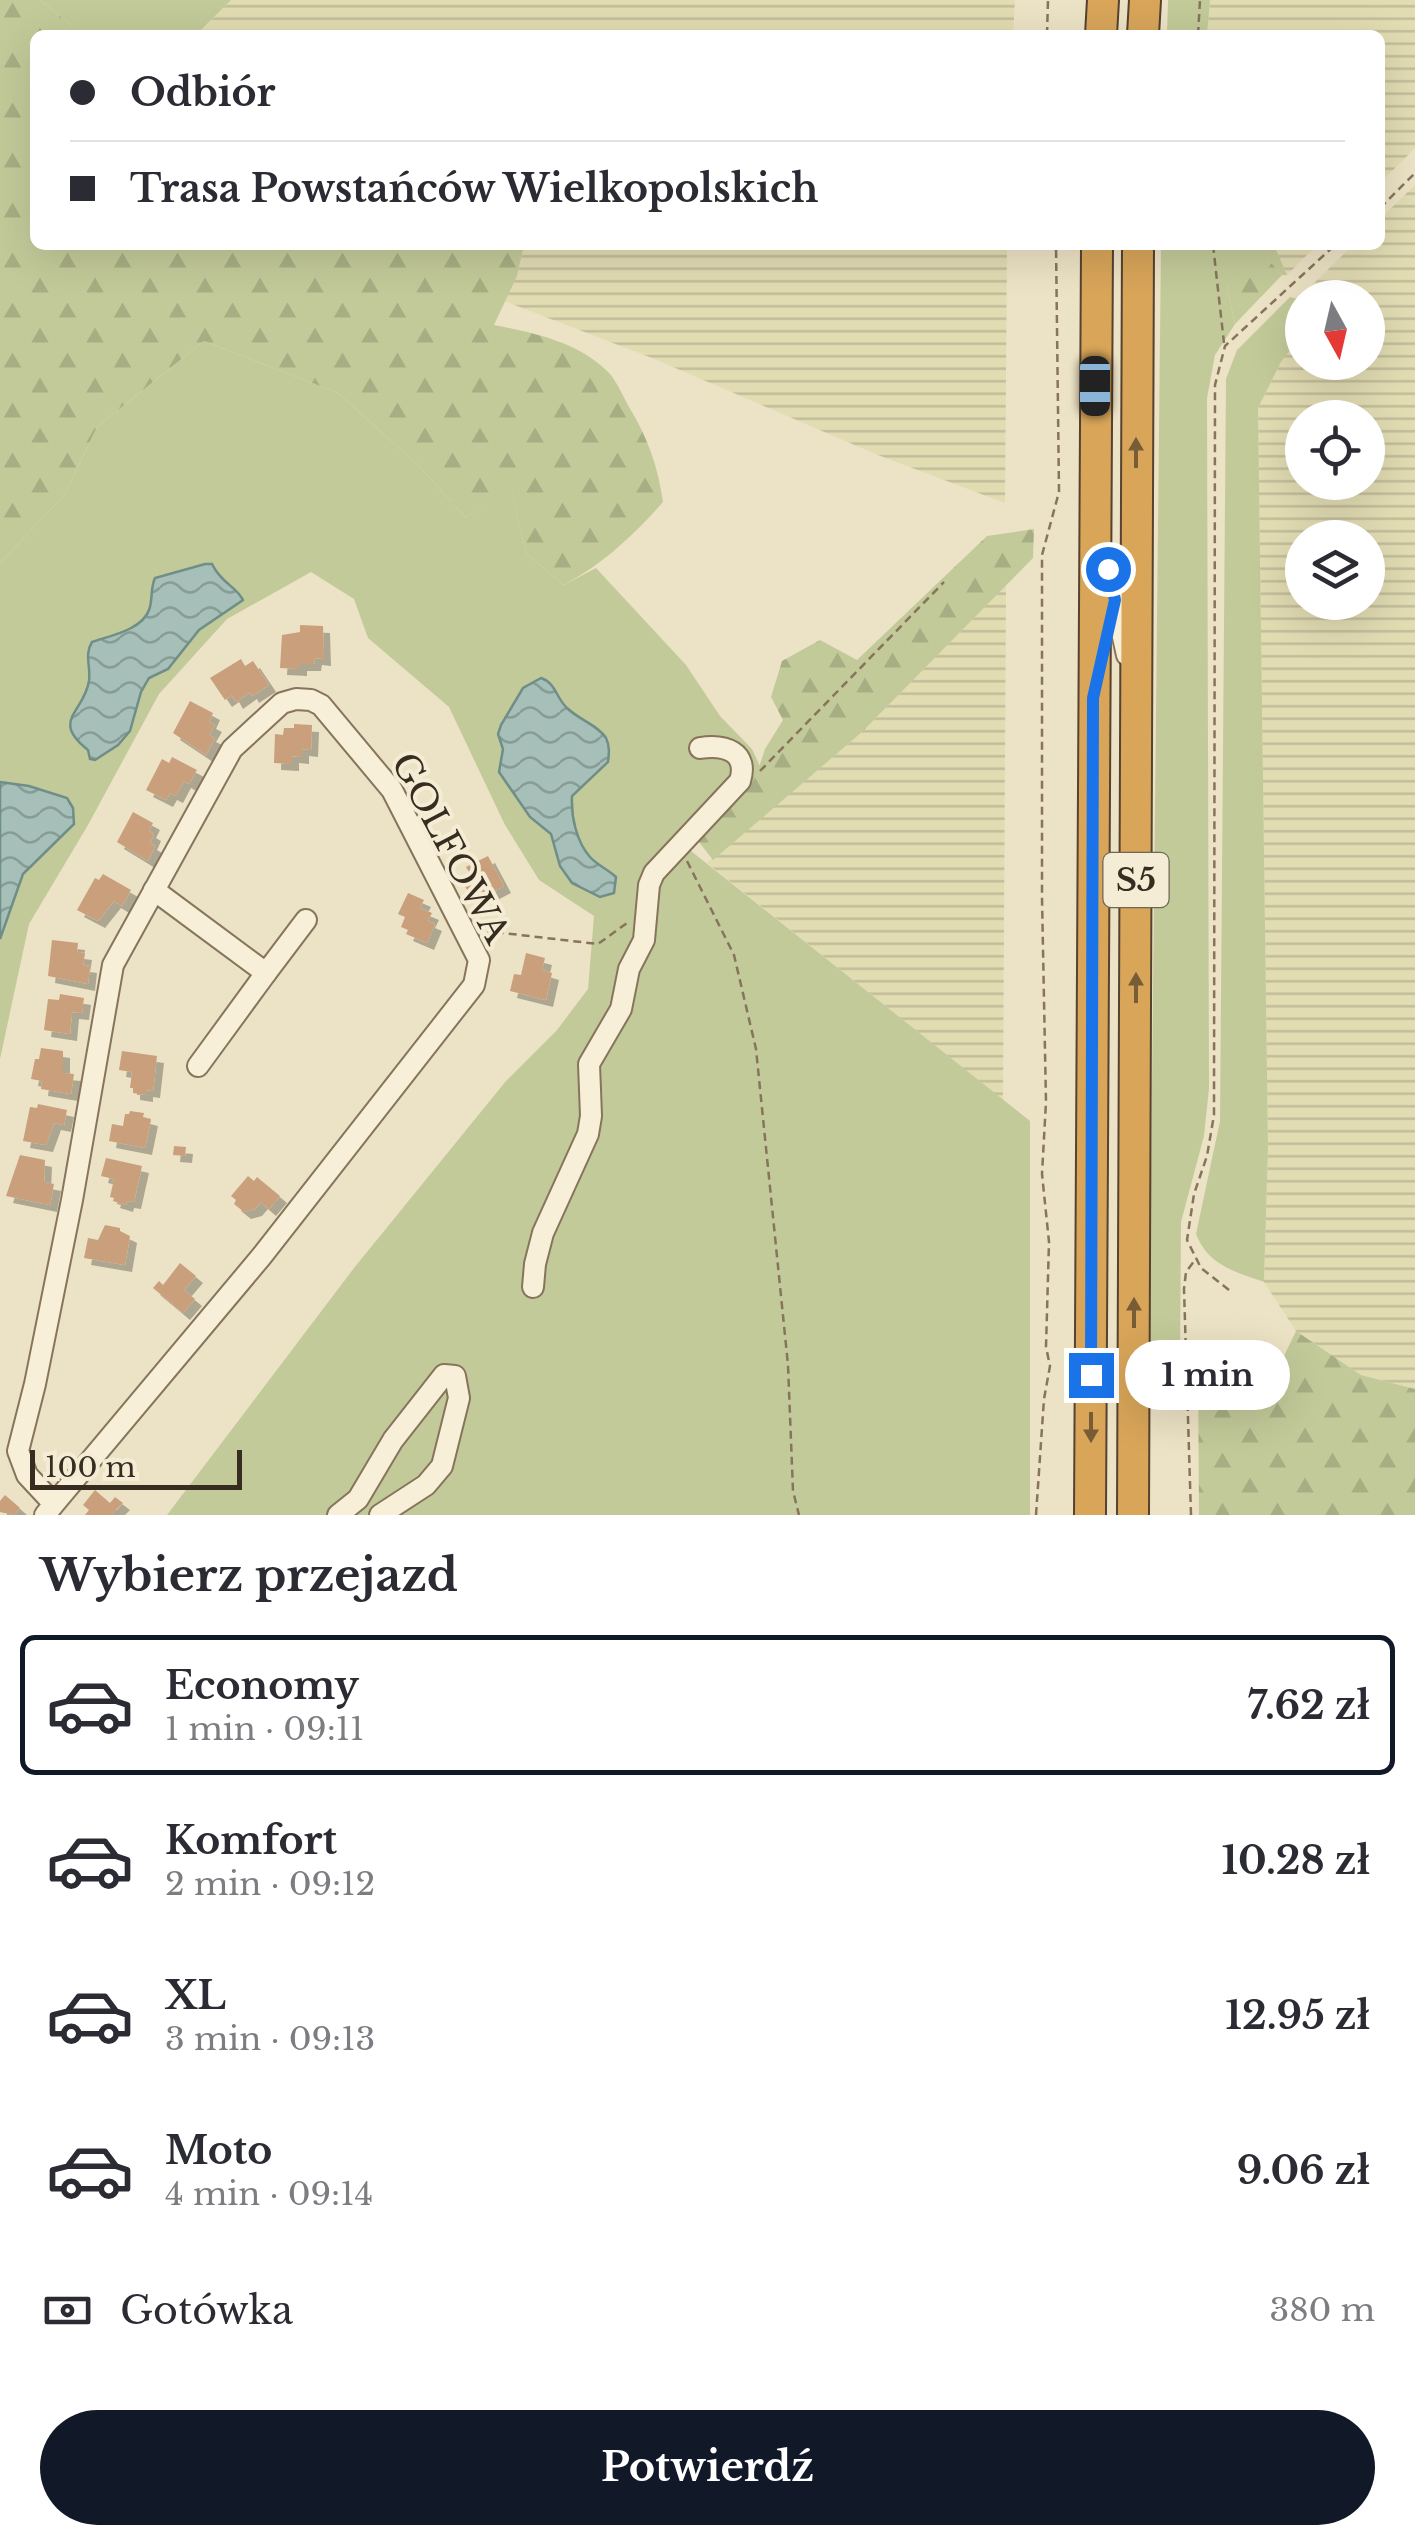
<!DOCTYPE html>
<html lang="pl">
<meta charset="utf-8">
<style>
:root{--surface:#fff;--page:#f7f7f7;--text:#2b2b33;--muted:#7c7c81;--line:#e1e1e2;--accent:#111827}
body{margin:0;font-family:"Libre Baskerville",serif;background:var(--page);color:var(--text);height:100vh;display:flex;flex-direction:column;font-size:38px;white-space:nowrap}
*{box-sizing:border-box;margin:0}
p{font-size:32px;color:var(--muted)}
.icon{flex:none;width:55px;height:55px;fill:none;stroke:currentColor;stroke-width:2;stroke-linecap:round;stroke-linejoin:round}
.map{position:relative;height:1515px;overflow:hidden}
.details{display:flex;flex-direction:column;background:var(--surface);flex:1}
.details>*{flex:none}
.guide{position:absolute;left:30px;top:30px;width:1355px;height:220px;border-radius:15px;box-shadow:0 10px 40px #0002;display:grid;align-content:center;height:220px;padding:0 40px;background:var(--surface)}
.needle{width:65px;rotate:172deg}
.fabs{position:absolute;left:1285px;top:280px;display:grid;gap:20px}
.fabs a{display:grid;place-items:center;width:100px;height:100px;border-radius:50%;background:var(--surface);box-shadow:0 10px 40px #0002;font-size:50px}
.scale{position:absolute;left:30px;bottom:25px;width:212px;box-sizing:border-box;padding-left:10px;border:5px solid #372c1f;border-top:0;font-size:28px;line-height:35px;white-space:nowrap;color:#372c1f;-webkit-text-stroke:8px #f4ecd4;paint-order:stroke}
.end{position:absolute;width:45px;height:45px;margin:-22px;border:12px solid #1a73e8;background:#fff;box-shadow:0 0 0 5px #fff}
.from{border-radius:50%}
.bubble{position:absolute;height:70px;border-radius:35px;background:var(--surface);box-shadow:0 10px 40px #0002;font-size:32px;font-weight:700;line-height:70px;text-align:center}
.car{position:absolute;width:30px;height:60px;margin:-30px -15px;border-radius:12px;box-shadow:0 0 8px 2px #0007;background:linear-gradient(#222 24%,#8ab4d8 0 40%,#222 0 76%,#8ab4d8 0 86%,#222 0)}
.guide b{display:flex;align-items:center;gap:35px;height:95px;font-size:38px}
.guide b+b{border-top:2px solid var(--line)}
.guide i{width:25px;height:25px;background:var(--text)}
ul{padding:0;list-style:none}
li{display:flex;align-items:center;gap:30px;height:140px;margin:0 20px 15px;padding:0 20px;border:5px solid transparent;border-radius:15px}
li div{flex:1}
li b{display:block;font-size:38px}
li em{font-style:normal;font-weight:700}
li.selected{border-color:var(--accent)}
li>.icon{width:90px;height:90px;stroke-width:1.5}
h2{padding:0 40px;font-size:45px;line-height:120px}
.pay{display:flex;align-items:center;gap:25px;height:110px;padding:0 40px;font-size:38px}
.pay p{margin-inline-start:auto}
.primary-button{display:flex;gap:20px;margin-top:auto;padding:20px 40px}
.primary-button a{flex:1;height:115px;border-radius:60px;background:var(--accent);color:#fff;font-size:40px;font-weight:700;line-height:115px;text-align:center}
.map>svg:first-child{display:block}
</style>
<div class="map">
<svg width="1415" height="1515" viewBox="0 0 1415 1515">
<defs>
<pattern id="farmland-rules" width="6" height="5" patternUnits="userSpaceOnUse" patternTransform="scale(2.5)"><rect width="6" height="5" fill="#e2dcb3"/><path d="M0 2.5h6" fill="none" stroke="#c2bd9a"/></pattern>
<pattern id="forest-firs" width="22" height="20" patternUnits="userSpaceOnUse" patternTransform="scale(2.5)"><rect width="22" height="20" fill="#c3ca99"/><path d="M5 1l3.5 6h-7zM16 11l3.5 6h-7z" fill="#a8ae83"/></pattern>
<pattern id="water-waves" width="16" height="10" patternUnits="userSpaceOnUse" patternTransform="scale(2.5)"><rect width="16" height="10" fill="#a6c0b9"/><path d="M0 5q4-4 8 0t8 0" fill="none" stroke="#889c96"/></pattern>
<filter id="shadow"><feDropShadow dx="7" dy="7" stdDeviation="0" flood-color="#0004"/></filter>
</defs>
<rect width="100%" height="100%" fill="#ece2c5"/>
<!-- farmland -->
<g fill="url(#farmland-rules)" fill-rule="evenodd">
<path d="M231 0H1015L1013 35H196Z"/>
<path d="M1210 0H1415V148L1380 183V35H1207Z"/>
<path d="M1415 185V1389L1361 1375 1296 1331 1264 1282 1268 1147 1258 408 1281 362 1302 335V362H1368V298L1302 300 1300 297 1353 245H1380V219ZM1302 418H1368V482H1302ZM1302 538H1368V602H1302Z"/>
<path d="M524 245H1007L1005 503 878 455 652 358 504 301 517 276Z"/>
<path d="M1274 245H1317L1287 275Z"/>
<path d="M1006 585 1003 1100 707 863 862 732Z"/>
</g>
<!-- green -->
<g fill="#c3ca99">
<path d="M40 0H231L196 35H84Z"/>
<path d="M1168 0H1210L1207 35H1167Z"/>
<path d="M1161 245H1274L1287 275H1282L1264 256 1227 286 1235 324 1215 355 1207 398 1209 1088 1204 1136 1181 1222 1180 1367 1149 1366Z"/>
<path d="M1290 297 1302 300V335L1281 362 1258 408 1268 1147 1264 1282C1235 1272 1208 1265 1196 1234L1220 1121 1226 379 1237 350Z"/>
<path d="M204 341 338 393 418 465 465 517 512 492 526 553 564 585 596 568 686 665 720 716 752 749 765 777 683 855 691 851 1030 1121V1515H167L354 1268 506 1081 557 1030 588 989 594 916 539 880 505 825 449 707 368 638 354 599 311 572 227 619 159 694 88 825 29 924 0 1059V563L65 494 97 427Z"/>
</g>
<!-- forest -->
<g fill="url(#forest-firs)">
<path d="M0 0H40L84 35H35V245H524L517 276 494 325C534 333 579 342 609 373 617 382 623 396 629 407 648 438 658 467 663 502 633 536 604 563 564 585L526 553 512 493 465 517 418 465 338 393 204 341 97 427 65 494 0 563Z"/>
<path d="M1264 255 1282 275 1235 324 1227 286Z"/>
<path d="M1034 529 1033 558 862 732 713 860 692 833 758 770 765 749 783 720 771 697 782 661 820 640 857 660 987 536Z"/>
<path d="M1296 1331 1361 1375 1415 1389V1515H1199L1198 1366 1269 1387Z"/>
</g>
<!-- water -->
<g fill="url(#water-waves)" stroke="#6e8e87" stroke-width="2.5">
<path d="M205 564H212C221 583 237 587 243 600L199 630 168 669 149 678 141 692 130 731 118 745 95 760 90 759 88 750C50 720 84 713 89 681 91 666 84 655 92 642 109 636 142 630 149 610 153 600 150 589 155 578Z"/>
<path d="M541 678C556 683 556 698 567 708 578 719 599 726 606 738 610 746 609 754 608 762L572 796C571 816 576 841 590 857 597 865 609 870 616 877L614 893 600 897 572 883 560 866 551 834 530 817 499 772 503 749 498 734 501 725 523 688Z"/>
<path d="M0 782 29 786 67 798 73 808 74 824 23 874 0 939Z"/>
</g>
<!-- building -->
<g fill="#c99f7c" filter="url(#shadow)">
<path d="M300 625 323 626 324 659 315 658 314 664H300V669L280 668 282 635 300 632Z"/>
<path d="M241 659 245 666 253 661 269 685 252 696 250 692 236 702 232 695 225 700 210 678Z"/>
<path d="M190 701 213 713 209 722 215 725 209 735 215 738 206 755 173 733Z"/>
<path d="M294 724 312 725 311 750 302 749V757L292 756V764L274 763 275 734 283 735 284 728H294Z"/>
<path d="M172 757 197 770 189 784 184 781 176 796 170 793 166 800 146 790 162 759 169 763Z"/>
<path d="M133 812 153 823 149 831 154 834 150 843 155 846 148 861 117 842Z"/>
<path d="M488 856 504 886 473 902 463 882 472 877 466 867Z"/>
<path d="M103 874 131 890 122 906 114 901 98 921 77 910 95 878 99 880Z"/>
<path d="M408 893 424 900 420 908 432 913 428 921 435 924 427 943 406 934 408 930 401 927 405 917 398 914Z"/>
<path d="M52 940 78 943 77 952 85 953 83 965 90 966 88 984 48 976Z"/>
<path d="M526 953 545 958 542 970 552 973 546 1000 510 991 514 974 521 975Z"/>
<path d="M60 994 84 998 82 1013 72 1012 70 1034 44 1030 48 999 59 1000Z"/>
<path d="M41 1048 63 1051V1073L74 1074 71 1094 41 1089 42 1081 31 1079 35 1059H39Z"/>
<path d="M122 1051 157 1056 153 1091 146 1090V1095L133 1093V1088H130L132 1072 119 1070Z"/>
<path d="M38 1104 67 1110 64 1125 54 1123 46 1145 23 1141 30 1107 37 1108Z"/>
<path d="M130 1111 144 1113 143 1117 151 1119 145 1148 109 1141 112 1124 123 1126 125 1114H129Z"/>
<path d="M174 1146 186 1147 185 1156 173 1155Z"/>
<path d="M20 1155 45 1160 44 1182 54 1184 50 1205 6 1196Z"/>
<path d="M106 1158 142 1166 134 1202 127 1201 126 1205 113 1201 114 1198 110 1197 114 1179 101 1176Z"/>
<path d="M248 1176 254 1181 257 1177 280 1196 269 1209 261 1202 255 1209 244 1212 234 1204 236 1200 231 1196Z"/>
<path d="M105 1225 120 1228V1231L130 1236 125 1265 84 1258 88 1238 98 1240Z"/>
<path d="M180 1263 196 1276 184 1290 195 1299 183 1313 153 1288 159 1281 163 1285Z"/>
<path d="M95 1490 110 1503 115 1497 123 1503 111 1515H85L89 1510 83 1505Z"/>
<path d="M5 1495 20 1508 14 1515 0 1512V1501Z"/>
</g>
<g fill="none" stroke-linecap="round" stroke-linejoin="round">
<!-- minor casing -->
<g stroke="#87745c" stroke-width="24">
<g id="minor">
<path d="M1105 556 1127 655"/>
<path d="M154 890 266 973 306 920"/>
<path d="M198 1066 266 973"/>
<path d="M533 1287 535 1264 543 1233 588 1134 591 1116 589 1064 621 1009 629 969 644 940 649 885 654 873 740 781C749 752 725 744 700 748"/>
<path d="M45 1515 54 1504 261 1257 474 985 479 960 392 790 321 705 311 700 296 699 282 703 232 749 113 965 72 1200 35 1384 18 1451 27 1475 54 1504"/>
<path d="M338 1515 358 1499 393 1440 444 1375 455 1376 459 1398 442 1466 426 1485 380 1515"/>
</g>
</g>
<!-- highway casing -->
<g stroke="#554230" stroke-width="34">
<g id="highway">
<path d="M1101 35 1103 0"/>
<path d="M1143 35 1145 0"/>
<path d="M1090 1515 1097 245"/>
<path d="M1133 1515 1138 245"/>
</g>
</g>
<!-- path -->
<g stroke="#87745c" stroke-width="2.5" stroke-dasharray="8 5" stroke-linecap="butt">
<path d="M1047 35 1048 0"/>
<path d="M1198 35 1200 0"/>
<path d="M1380 208 1415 173"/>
<path d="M1213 245 1224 343"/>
<path d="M760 771 944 582"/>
<path d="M687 861 734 955 756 1049 788 1365 793 1491 799 1515"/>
<path d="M483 934 494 932 598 944 627 923"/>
<path d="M1229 1290 1201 1268 1187 1240 1194 1194 1207 1156 1214 1115 1215 385 1225 346 1335 245"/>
<path d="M1036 1515 1044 1399 1050 1366 1046 1347 1049 1242 1042 1174 1046 1102 1042 898V555L1059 492 1056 245"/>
<path d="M1191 1515 1184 1289 1186 1272 1195 1260"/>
</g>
<!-- minor -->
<use href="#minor" stroke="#f7efd8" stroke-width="20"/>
<!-- highway -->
<use href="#highway" stroke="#d8a559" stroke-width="30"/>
</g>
<!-- one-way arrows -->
<defs><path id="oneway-solid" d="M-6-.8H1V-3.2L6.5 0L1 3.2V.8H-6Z" transform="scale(2.5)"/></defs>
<g fill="#775c36">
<use href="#oneway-solid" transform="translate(1136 453) rotate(-90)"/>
<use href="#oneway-solid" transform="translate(1136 988) rotate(-90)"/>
<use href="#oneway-solid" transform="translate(1134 1313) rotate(-90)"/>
<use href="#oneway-solid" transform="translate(1091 1427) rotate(90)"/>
</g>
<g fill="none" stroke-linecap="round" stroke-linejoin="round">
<!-- route -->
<path stroke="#1a73e8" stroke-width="12" d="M1091 1375 1093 698 1115 600 1108 569"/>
</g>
<g text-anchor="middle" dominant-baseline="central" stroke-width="8" stroke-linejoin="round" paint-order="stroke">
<!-- shield labels -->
<rect fill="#f4ecd4" stroke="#706655" stroke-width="2.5" x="1103.5" y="853" width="65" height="54" rx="8"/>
<g font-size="32" font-weight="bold" fill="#372c1f">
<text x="1136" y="880">S5</text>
</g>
<!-- street labels -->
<g font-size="35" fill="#372c1f" stroke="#f4ecd4">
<text transform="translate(451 848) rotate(62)">GOLFOWA</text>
</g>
</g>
</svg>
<div class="fabs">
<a><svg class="needle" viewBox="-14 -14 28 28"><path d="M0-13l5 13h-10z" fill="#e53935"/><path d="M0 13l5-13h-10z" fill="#7c7c81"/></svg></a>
<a><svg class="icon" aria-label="locate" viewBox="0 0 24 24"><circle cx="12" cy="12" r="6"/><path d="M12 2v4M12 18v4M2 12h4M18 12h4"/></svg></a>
<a><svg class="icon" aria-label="layers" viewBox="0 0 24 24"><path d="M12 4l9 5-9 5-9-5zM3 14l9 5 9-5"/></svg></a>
</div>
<div class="scale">100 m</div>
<i class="end from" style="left:1108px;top:569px"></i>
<i class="end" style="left:1091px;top:1375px"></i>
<div class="bubble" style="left:1125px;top:1340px;width:165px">1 min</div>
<i class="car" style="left:1095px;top:386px;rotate:180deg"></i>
<div class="guide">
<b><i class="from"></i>Odbiór</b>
<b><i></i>Trasa Powstańców Wielkopolskich</b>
</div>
</div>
<section class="details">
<h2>Wybierz przejazd</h2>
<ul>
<li class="selected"><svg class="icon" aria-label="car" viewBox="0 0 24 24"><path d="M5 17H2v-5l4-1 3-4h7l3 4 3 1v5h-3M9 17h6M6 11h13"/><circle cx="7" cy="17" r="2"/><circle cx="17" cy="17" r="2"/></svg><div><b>Economy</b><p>1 min · 09:11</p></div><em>7.62 zł</em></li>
<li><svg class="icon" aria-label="car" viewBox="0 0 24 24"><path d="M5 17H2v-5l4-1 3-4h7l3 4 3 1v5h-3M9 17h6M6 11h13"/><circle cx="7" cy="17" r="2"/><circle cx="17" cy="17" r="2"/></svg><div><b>Komfort</b><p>2 min · 09:12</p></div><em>10.28 zł</em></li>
<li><svg class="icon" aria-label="car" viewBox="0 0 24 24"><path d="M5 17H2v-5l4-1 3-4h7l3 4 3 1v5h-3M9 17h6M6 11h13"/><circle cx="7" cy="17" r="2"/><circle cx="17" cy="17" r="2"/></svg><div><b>XL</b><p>3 min · 09:13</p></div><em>12.95 zł</em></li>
<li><svg class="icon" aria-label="car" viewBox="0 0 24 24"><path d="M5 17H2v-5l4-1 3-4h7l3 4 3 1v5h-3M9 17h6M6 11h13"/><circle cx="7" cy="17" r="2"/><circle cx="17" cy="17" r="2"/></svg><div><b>Moto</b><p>4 min · 09:14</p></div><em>9.06 zł</em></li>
</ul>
<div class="pay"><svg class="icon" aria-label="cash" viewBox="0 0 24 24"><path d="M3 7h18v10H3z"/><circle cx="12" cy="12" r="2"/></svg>Gotówka<p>380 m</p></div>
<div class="primary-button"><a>Potwierdź</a></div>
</section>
